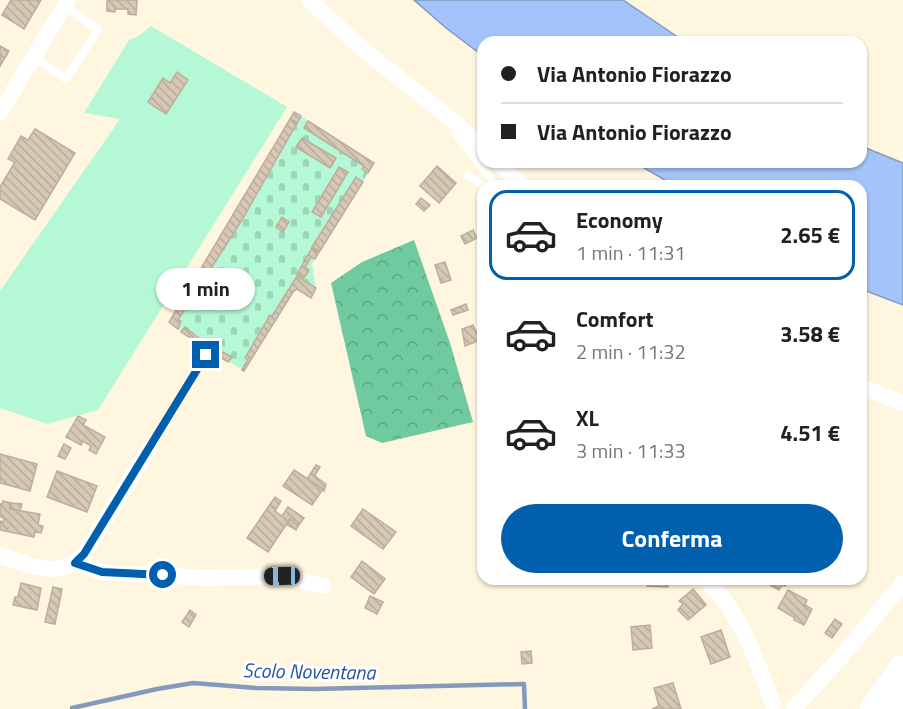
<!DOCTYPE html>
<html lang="it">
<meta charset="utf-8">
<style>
:root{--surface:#fff;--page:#f6f6f6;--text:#202124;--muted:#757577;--line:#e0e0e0;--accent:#0060ad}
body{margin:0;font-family:"Titillium Web",sans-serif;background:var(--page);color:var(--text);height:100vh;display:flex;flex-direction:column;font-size:22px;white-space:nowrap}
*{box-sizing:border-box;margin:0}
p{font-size:20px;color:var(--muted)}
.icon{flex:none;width:33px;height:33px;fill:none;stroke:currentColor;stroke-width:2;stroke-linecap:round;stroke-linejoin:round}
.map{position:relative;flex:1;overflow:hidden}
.panel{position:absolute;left:477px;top:180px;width:390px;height:405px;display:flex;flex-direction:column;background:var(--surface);border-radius:18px;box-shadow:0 2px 4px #0004}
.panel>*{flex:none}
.hud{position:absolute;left:477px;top:36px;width:390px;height:132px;border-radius:18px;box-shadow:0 2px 4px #0004;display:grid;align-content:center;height:132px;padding:0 24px;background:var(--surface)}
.end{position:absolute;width:27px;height:27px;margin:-14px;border:8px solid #0060ad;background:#fff;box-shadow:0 0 0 3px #fff}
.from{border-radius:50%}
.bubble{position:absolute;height:42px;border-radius:21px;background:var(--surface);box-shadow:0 2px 4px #0004;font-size:20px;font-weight:700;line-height:42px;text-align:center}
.car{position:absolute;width:18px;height:36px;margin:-18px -9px;border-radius:8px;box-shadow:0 0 4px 2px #0007;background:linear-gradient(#222 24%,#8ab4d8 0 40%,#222 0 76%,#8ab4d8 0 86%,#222 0)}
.hud b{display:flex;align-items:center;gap:21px;height:57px;font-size:22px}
.hud b+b{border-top:2px solid var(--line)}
.hud i{width:15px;height:15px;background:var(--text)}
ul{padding:10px 0 0;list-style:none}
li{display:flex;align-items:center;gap:18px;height:90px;margin:0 12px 9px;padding:0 12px;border:3px solid transparent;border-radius:18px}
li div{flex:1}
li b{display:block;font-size:22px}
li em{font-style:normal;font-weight:700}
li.selected{border-color:var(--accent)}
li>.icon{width:54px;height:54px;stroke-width:1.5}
.button{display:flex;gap:12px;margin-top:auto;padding:12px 24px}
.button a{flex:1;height:69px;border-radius:36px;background:var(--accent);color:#fff;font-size:24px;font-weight:700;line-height:69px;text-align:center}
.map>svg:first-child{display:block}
</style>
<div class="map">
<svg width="903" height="709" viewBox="0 0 903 709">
<defs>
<pattern id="forest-crowns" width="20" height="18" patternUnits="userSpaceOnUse" patternTransform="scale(1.5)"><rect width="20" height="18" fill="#70ca9f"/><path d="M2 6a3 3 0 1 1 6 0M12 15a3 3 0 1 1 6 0" fill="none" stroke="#5da582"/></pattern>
<pattern id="cemetery-stones" width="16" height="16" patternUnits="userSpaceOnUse" patternTransform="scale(1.5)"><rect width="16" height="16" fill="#b5f8d5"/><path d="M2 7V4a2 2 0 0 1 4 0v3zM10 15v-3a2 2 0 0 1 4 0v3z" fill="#9cd5b7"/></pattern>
<pattern id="building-back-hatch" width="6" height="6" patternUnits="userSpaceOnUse" patternTransform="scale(1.5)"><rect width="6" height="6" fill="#d6c8b5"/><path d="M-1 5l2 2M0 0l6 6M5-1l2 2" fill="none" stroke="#b8ac9c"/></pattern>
</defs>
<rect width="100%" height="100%" fill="#fff6e0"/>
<!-- forest -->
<path fill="url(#forest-crowns)" d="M414 240 450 343 473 422 382 443 366 436 331 283 362 262Z"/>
<!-- cemetery -->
<path fill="url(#cemetery-stones)" d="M294 112 374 163 312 264 316 288 311 298 297 289 293 293 244 371 178 330 169 322Z"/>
<!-- pitch -->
<path fill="#b5f8d5" d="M151 26 287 107 98 410 47 424 0 408V291L120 119 84 113 129 40 137 37Z"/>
<!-- water -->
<g fill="#a3c4fb" stroke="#8499be" stroke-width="1.5">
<path d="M414 0H623L685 42H483V56L446 28Z"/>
<path d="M861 146 903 163V305L861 289V186H675L634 162H861Z"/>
</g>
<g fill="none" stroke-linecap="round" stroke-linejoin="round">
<!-- stream -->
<path stroke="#8499be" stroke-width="4.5" d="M72 708 157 689 193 683 257 688 314 689 524 684 525 709"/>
</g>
<!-- building -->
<g fill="url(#building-back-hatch)" stroke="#bcae9c" stroke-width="1.5">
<path d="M11 0H41L24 29 2 15Z"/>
<path d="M107 0H137L136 15 128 14V9H115V12L107 11Z"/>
<path d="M0 46 9 51 0 66Z"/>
<path d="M177 72 188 80 166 114 148 102 163 78 170 83Z"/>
<path d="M294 112 301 116 297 123 290 119Z"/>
<path d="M290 119 297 123 242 220 178 320 181 321 178 329 169 322Z"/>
<path d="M308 121 374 163 368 173 362 169 364 166 304 128Z"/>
<path d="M35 129 75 153 35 220 0 199V187L15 162 8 159 21 136 28 140Z"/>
<path d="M302 138 336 158 330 168 296 147Z"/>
<path d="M437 166 456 183 439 203 420 186Z"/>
<path d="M339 167 348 172 321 217 312 212Z"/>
<path d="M356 177 363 182 320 251 312 247Z"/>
<path d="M421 198 430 205 424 211 416 204Z"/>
<path d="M282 217 289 222 283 232 276 227Z"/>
<path d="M473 230 477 238 465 244 461 236Z"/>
<path d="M312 248 319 252 315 259 311 257 305 267 309 270 304 278 297 274Z"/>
<path d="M445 262 451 280 441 283 435 265Z"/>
<path d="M297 276 316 288 311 298 297 289 293 292 244 371 242 370 248 360 245 358 270 315 272 316Z"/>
<path d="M466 304 468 310 453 315 451 310Z"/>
<path d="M473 325 480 340 465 346 462 329Z"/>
<path d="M185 327 200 339 197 342 181 332Z"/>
<path d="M215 348 232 357 228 362 212 352Z"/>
<path d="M78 416 86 420 83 425 105 437 96 454 89 450 91 446 83 441 81 445 66 437Z"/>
<path d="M64 444 71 448 65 459 58 456Z"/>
<path d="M0 454 37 464 30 491 0 483Z"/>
<path d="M316 465 320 467 315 475 316 477 326 484 324 491 307 479Z"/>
<path d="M294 470 323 489 312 505 283 486Z"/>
<path d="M57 471 97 486 87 512 47 497Z"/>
<path d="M275 497 281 501 275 511 282 516 288 507 304 518 298 526 290 519 268 552 247 538Z"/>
<path d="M3 501 11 503 10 509 40 514 38 525 43 526 41 533 35 532 34 537 0 530V521L3 522 4 519 0 516V504H2Z"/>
<path d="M11 503 22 504 20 511 10 509Z"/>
<path d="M363 509 396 532 383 549 351 526Z"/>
<path d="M290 519 298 526 296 530 286 524Z"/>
<path d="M362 561 385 579 374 594 351 577Z"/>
<path d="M647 579H668V587L647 586Z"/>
<path d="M759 579H789L785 586 782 585 779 590Z"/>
<path d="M21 583 41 588 37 610 13 605 15 597H18Z"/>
<path d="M53 587 62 589 55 624 45 622Z"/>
<path d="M693 589 706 605 688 620 678 610 683 604 679 601Z"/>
<path d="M788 590 807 600 805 605 812 609 804 625 794 620 795 618 778 608Z"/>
<path d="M370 596 383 602 377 614 365 608Z"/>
<path d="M190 610 196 615 189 627 182 622Z"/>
<path d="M835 619 842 624 832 638 825 633Z"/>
<path d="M650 625 652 648 633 650 631 627Z"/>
<path d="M721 630 730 657 711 664 701 637Z"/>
<path d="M531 651 532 663 522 664 521 652Z"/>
<path d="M673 683 681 709H652L659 706 654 688Z"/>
</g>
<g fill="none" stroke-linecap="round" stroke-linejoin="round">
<!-- service -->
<g stroke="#fff" stroke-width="8">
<path d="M33 57 66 79 98 29 65 6"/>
<path d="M457 125 456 134 491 179 492 186"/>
<path d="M468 175 483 186"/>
<path d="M149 449 206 355"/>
</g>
<!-- minor -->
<g stroke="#fff" stroke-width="16">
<path d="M309 0 365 51 456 123 483 148"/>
<path d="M0 113 68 0"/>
<path d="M498 162 523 186"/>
<path d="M861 387 903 403"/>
<path d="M0 555C31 565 58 581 84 554L149 449"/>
<path d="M75 563 102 572 205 578 282 576 324 586"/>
<path d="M705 579C713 587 721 595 727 604 748 635 760 670 773 704"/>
<path d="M794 708 835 664 903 583"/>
</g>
<!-- motorway -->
<g stroke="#fff" stroke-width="30">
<path d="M875 709 903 670"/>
<path d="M901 709 903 707"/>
</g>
</g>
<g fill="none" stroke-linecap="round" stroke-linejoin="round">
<!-- route -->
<path stroke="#0060ad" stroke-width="8" d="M163 575 102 572 75 563 84 554 206 355"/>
</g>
<g text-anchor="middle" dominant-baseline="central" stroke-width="6" stroke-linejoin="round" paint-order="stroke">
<!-- water labels -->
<g font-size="20" font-style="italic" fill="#2654a3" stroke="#fff">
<text transform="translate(309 671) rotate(1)">Scolo Noventana</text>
</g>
</g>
</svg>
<i class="end from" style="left:163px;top:575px"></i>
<i class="end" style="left:206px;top:355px"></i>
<div class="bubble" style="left:156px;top:268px;width:99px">1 min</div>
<i class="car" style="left:282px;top:576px;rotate:269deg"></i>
<div class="hud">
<b><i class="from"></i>Via Antonio Fiorazzo</b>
<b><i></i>Via Antonio Fiorazzo</b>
</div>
<section class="panel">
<ul>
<li class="selected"><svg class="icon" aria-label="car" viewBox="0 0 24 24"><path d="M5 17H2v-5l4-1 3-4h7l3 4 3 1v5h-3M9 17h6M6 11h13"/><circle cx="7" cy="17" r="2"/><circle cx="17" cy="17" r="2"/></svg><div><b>Economy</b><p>1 min · 11:31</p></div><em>2.65 €</em></li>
<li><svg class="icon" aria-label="car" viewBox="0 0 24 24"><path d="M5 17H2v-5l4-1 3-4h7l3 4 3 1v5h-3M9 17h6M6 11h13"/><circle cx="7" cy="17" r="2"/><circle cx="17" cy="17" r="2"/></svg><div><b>Comfort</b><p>2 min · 11:32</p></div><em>3.58 €</em></li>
<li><svg class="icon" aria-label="car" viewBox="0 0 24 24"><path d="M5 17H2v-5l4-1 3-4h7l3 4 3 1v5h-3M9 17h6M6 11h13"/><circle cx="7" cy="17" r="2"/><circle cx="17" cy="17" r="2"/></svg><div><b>XL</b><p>3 min · 11:33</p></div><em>4.51 €</em></li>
</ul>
<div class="button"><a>Conferma</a></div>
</section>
</div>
